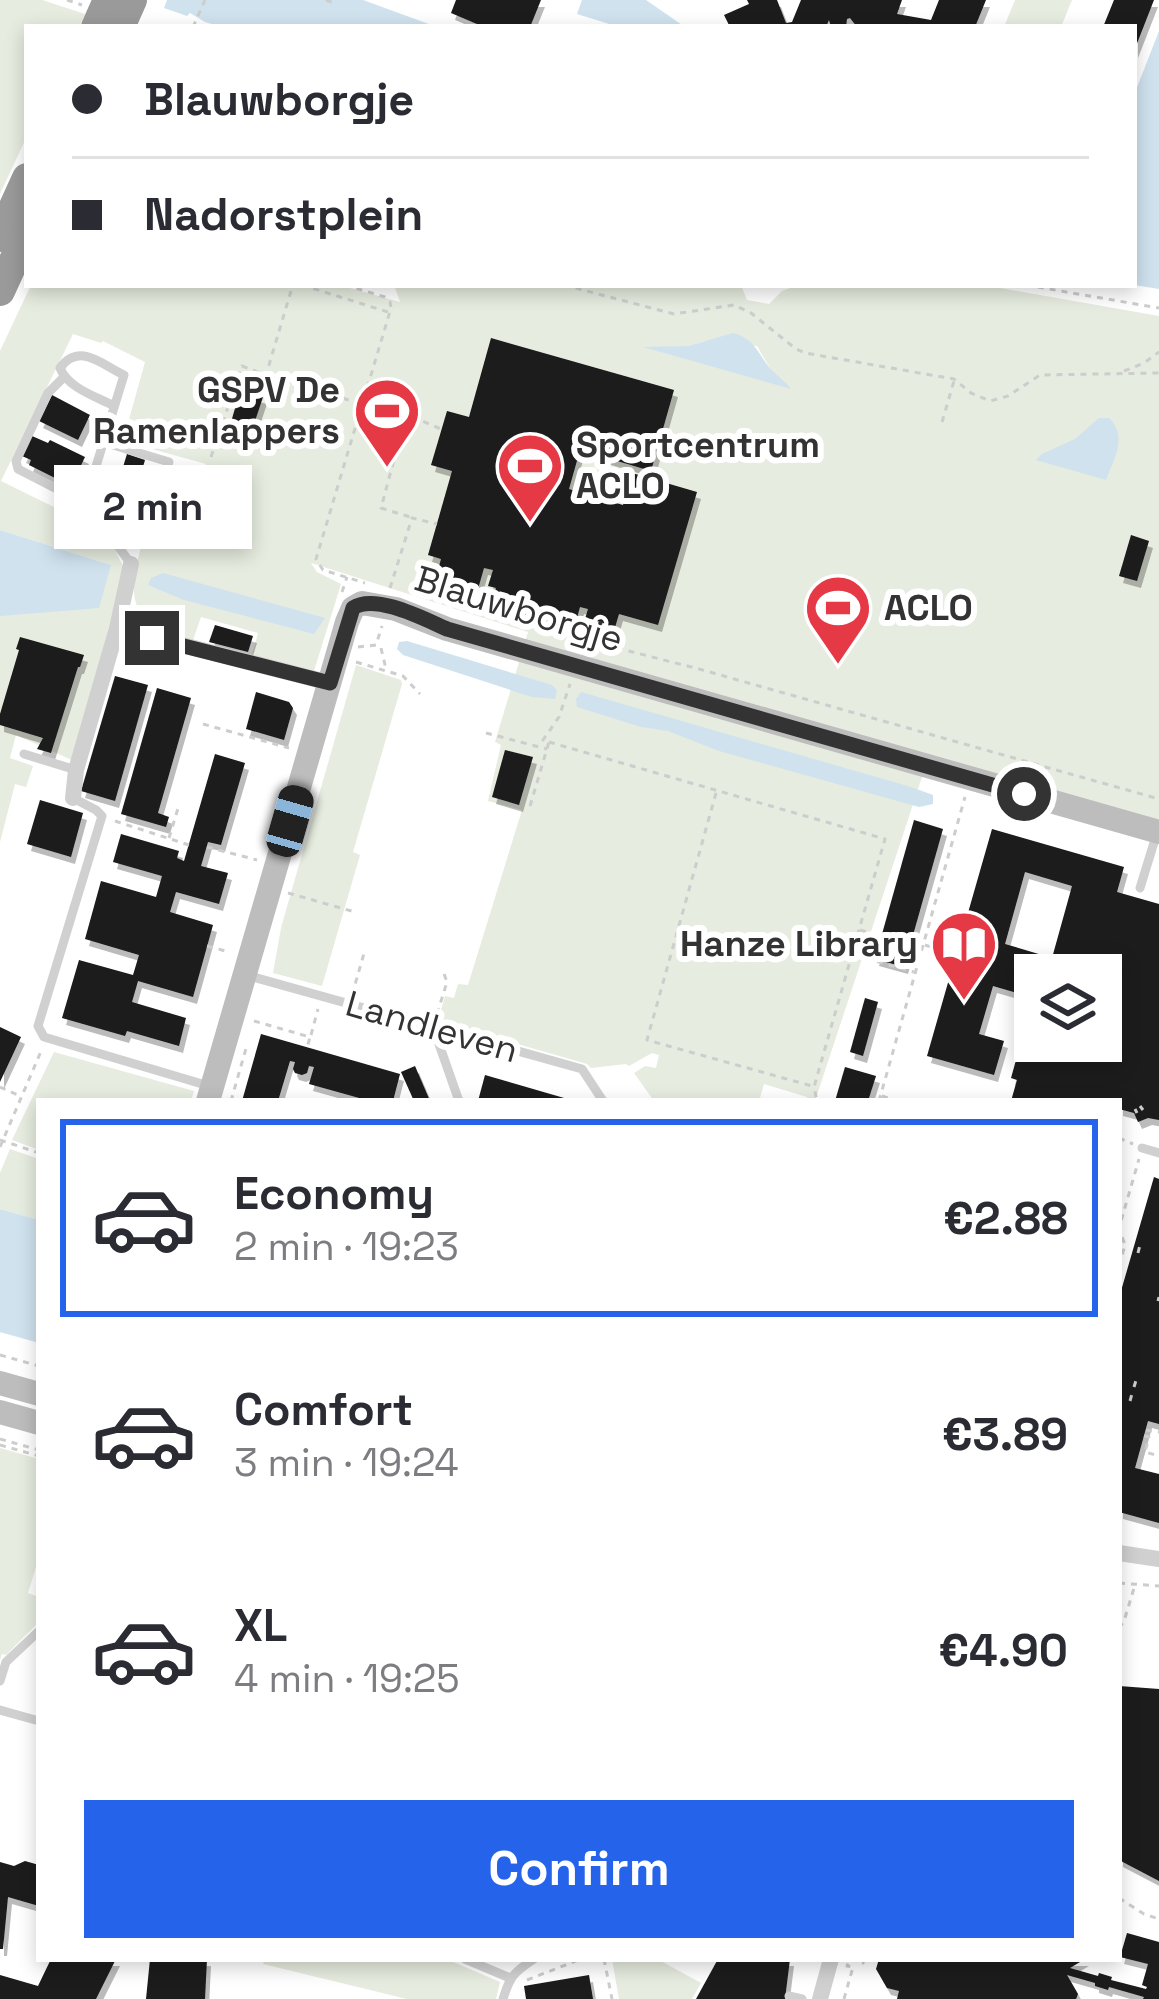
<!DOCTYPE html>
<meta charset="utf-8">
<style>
:root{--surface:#fff;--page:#f2f2f3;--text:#2b2b33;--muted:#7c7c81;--line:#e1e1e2;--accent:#2563eb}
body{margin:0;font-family:"Space Grotesk",sans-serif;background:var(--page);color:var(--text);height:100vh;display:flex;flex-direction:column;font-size:45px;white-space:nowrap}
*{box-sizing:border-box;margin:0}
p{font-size:39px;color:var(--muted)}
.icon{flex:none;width:66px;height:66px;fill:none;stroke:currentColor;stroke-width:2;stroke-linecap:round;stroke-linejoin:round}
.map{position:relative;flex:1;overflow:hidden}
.drawer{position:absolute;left:36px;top:1098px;width:1086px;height:864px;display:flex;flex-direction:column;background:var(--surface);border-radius:0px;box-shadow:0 6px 18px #0003}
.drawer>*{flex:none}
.guide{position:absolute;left:24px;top:24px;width:1113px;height:264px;border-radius:0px;box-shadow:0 6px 18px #0003;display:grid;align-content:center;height:264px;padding:0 48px;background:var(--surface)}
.fabs{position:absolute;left:1014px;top:954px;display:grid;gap:24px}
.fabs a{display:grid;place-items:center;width:108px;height:108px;border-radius:0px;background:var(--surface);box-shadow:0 6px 18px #0003;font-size:60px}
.end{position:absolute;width:54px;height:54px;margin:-27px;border:15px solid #333;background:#fff;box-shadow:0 0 0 6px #fff}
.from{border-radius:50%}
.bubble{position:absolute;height:84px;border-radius:0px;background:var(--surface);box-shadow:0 6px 18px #0003;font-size:39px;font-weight:700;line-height:84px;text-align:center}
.car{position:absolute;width:36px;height:72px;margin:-36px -18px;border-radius:15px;box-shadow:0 0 9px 3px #0007;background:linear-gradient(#222 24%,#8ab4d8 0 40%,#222 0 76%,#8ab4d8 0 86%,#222 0)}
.guide b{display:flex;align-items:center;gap:42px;height:114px;font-size:45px}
.guide b+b{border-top:3px solid var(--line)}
.guide i{width:30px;height:30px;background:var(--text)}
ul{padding:21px 0 0;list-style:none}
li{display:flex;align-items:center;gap:36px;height:198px;margin:0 24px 18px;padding:0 24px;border:6px solid transparent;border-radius:0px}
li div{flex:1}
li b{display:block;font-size:45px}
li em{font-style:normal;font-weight:700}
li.on{border-color:var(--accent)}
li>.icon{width:108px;height:108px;stroke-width:1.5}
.button{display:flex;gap:24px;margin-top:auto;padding:24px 48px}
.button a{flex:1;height:138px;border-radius:0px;background:var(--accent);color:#fff;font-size:48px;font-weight:700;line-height:138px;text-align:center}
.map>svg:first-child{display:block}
</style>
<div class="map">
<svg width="1159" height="1999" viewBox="0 0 1159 1999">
<defs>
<filter id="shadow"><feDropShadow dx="4" dy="7" stdDeviation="0" flood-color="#0004"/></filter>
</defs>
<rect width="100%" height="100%" fill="#fff"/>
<!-- green -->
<g fill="#e6ecdf" fill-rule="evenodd">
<path d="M0 0H42L85 14 79 27H27V136L0 194Z"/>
<path d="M1015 0H1072L1061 27H1004Z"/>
<path d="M31 285H339L400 302 394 285H741L747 300 769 304 782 291 798 285H983L1159 316V820L929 756 815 1101H807V1097L764 1084 760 1098 771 1101H742L741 1098 732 1101H654L634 1073 645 1066 656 1068 659 1055 652 1053 629 1066 626 1064 591 1068 587 1064 438 1021 445 996 454 998 458 984 468 985 522 810 488 801 501 745 495 742 528 632 311 563 317 572 341 584 314 671 252 655 258 633 201 617 193 640 148 628C125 592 134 575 144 536L160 539 178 474 201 480 206 464 123 441 145 362 103 341 101 343 73 334 1 481 60 510 74 503 90 529 112 544 124 568 74 761 16 735 10 758 33 766 26 787 15 784 0 842V616L111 565 0 530V351ZM705 341 757 346 771 370 790 388 648 348 688 346Z"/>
<path d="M356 665 401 680 402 684 353 852 360 855 322 986 273 973 281 928Z"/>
<path d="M54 1052 194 1091 191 1101H39V1150L12 1140Z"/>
<path d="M10 1149 39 1159V1220L0 1209V1173Z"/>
<path d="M0 1448 39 1459V1557L28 1593 39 1597V1622L6 1655 2 1654 0 1660Z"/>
<path d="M265 1959H446L500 1982 496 1999H407L263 1964Z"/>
<path d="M612 1959H657L701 1983 692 1999H619Z"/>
</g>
<!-- water -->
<g fill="#cfe2ee">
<path d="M167 0H363L437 27H222L205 22 190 13 187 16 164 8Z"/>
<path d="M582 0H646L685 27H619L577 14Z"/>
<path d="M1159 31V289L1134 285V95Z"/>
<path d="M733 333C754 339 757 351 769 367 776 375 785 381 791 389L643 347 688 346Z"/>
<path d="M1099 418H1109C1128 436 1114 459 1106 480L1036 460 1042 454 1075 439Z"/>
<path d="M0 530 111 565 99 608 0 616Z"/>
<path d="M163 573 325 618 314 634 184 600 148 585 151 578Z"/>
<path d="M407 641 552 685 557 690 555 699 532 697 403 655 397 649 399 642Z"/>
<path d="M581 692 911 787 933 795V804L919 807 719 751 668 731 641 727 577 707 576 699Z"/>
<path d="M0 1209 39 1220V1343L0 1332Z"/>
</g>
<!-- building -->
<g fill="#1a1a1a" fill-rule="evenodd" filter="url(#shadow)">
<path d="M456 0H541L530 27H484L451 13Z"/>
<path d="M747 0H777L786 23 792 22 801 0H902L897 14 931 20 939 0H986L975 27H857L850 18 847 19 846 27H831L829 20 826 27H730L724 15 749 4Z"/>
<path d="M1114 0H1154L1134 51V27H1103Z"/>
<path d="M491 338 674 390 651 471 580 450 569 489 623 505 632 473 697 492 658 625 619 614 613 634 583 626 588 609 580 607 573 632 490 608 496 588 488 586 493 570 484 568 478 589 466 586 463 594 434 585 441 559 428 555 452 471 431 465 447 411 469 417Z"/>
<path d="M52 395 90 415 78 440 39 421Z"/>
<path d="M255 395 263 397 255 421 251 419 246 434 229 429 238 398 253 402Z"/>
<path d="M32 436 48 443 50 440 85 457 71 486 29 465 31 460 22 456Z"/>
<path d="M127 454 145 460 125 528 106 522Z"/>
<path d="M1131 535 1149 541 1137 581 1119 576Z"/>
<path d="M215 625 253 636 248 652 209 642Z"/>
<path d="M20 637 84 655 80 667H78L51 753 37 749 43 738 0 725V714L19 650 16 649Z"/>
<path d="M115 676 148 685 115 801 81 791Z"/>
<path d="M157 688 191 698 158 813 169 817 166 827 121 814Z"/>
<path d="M256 692 289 702 293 708 284 740 246 729Z"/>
<path d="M505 750 533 757 519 805 492 797Z"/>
<path d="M215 754 245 763 221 845 208 842 201 866 228 873 219 904 176 892 170 912 213 925 193 997 138 981 132 1002 186 1018 179 1046 127 1031 125 1036 62 1018 79 960 133 975 139 955 85 939 101 881 156 897 162 876 113 862 121 834 179 851 177 858 184 861Z"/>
<path d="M40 800 83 813 71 857 27 844Z"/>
<path d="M914 820 943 829 904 967 875 959Z"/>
<path d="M992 829 1124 867 1117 892 1159 904V1120L1148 1118 1138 1122 1134 1113 1119 1109V1101H1090L1078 1098 1077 1101H1011L1017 1080 1011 1078 1020 1046 1024 1047 1027 1039 1071 1051 1074 1041H1101V975H1035V998L993 986 979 1034 1004 1041 994 1075 927 1056ZM1025 872 1072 886 1052 958 1005 944Z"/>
<path d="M865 998 878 1002 863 1056 850 1052Z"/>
<path d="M0 1027 21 1037 0 1082Z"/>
<path d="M261 1034 400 1074 393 1101H370L309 1084 314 1067 309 1066 307 1073 302 1075 295 1073 293 1069 295 1062 290 1061 278 1101H242Z"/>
<path d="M415 1066 430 1101H414L401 1072Z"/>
<path d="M845 1067 876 1076 868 1101H835Z"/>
<path d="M485 1075 571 1100V1101H478Z"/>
<path d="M1154 1177 1159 1179V1424L1148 1421 1135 1468 1159 1474V1523L1119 1512V1298Z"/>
<path d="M1119 1686 1159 1689V1881L1119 1860Z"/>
<path d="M25 1861 39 1865V1906L8 1897 3 1949H0V1862L14 1866Z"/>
<path d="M1127 1933 1159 1942V1999H1143L1144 1997 1109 1987 1108 1990 1095 1986V1983L1067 1975 1078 1994 1076 1999H897L899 1991 887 1988 876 1969 879 1959H1085L1070 1968 1098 1976 1099 1973 1112 1977 1111 1980 1146 1989 1147 1987 1142 1985 1148 1964 1120 1957Z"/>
<path d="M51 1959H116L96 1999H0V1975L38 1986Z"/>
<path d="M150 1959H207L205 1999H146Z"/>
<path d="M718 1959H790L785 1999H696Z"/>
<path d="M589 1975 593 1999H526L524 1986Z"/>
</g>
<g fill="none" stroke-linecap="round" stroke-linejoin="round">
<!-- path -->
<g stroke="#cdcdcd" stroke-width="3" stroke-dasharray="6 6" stroke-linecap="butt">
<path d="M67 0 82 5"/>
<path d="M326 0 337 4"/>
<path d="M193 27 205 0"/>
<path d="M302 285 388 312"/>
<path d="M345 285 385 297 390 302 391 308 316 559 323 570 365 583"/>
<path d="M564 285 674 314 734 305 751 313 796 349 805 353 954 379 971 393 990 401 1008 396 1040 375 1159 373"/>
<path d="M1026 285 1159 308"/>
<path d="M291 291 266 375 362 404 399 411 441 429"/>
<path d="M1124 371 1144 363 1159 352"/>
<path d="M406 415 381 508 410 517"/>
<path d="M942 422 954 381"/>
<path d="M211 457 242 366 263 374"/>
<path d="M390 588 412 518 437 524"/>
<path d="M342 592 347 577"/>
<path d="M582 639 699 669 1159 799"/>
<path d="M358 647 376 645 382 626"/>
<path d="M381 648 386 669"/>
<path d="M356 662 403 676 420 694"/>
<path d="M203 724 289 748"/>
<path d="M486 733 547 749"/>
<path d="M549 742 885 839 814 1087 817 1101"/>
<path d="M716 793 647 1040 812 1086"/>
<path d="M530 806 549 742 543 740 559 717 570 684"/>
<path d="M115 821 189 845"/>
<path d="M169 838 179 805"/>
<path d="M207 847 257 860"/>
<path d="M288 893 355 912"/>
<path d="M860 930 882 936"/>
<path d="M925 945 956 955"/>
<path d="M207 946 229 952"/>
<path d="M854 955 914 972"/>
<path d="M352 995 365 950"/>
<path d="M437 1014 447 982 443 971"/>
<path d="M254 1021 310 1037 307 1048"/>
<path d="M311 1035 318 1009"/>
<path d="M0 1087 20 1096"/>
<path d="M882 1096 897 1101"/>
<path d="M231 1101 247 1045"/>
<path d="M879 1101 965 797"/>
<path d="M1140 1106 1143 1110"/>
<path d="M1135 1109 1137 1113"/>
<path d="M1119 1138 1133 1144"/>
<path d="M0 1140 39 1153"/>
<path d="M0 1147 42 1049"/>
<path d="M1138 1253 1140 1245"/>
<path d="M1119 1266 1125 1245 1119 1228 1139 1159"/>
<path d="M1158 1301 1159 1297"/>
<path d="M0 1355 39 1366"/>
<path d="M1134 1387 1137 1377"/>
<path d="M1130 1401 1133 1390"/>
<path d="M1146 1430 1159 1432"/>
<path d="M1144 1436 1149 1437 1145 1452 1159 1456"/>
<path d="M0 1439 39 1450"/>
<path d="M0 1445 39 1456"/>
<path d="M1119 1583 1159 1586"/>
<path d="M1119 1628 1124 1621 1135 1585"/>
<path d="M1119 1898 1144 1914 1159 1919"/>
<path d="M604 1959 612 1999"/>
<path d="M851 1959 863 1963 864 1959"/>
<path d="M527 1980 581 1959"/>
<path d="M844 1999 853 1967 847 1966 850 1959"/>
</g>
<!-- lane -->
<g stroke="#d0d0d0" stroke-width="9">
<path d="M64 377 48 393 16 461 18 469 88 505"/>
<path d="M114 406C95 396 68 388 60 368 79 342 101 364 124 375L90 486 88 505 131 564"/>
<path d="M103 442 169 462 146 538"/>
<path d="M24 754 76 770"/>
<path d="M73 798 96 810 102 816 38 1026 44 1037 209 1086"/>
<path d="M1140 888 1156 836"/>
<path d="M246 975 582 1069 603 1101"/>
<path d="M433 1027 459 1101"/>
<path d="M1142 1148 1159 1153"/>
<path d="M0 1681 6 1662 39 1631"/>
<path d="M0 1710 39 1721"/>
<path d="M465 1959 510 1978"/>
<path d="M789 1996 802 1999"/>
<path d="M503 1999C510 1976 514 1972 534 1959"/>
</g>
<!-- street -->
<g stroke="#d0d0d0" stroke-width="16">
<path d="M117 628 131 564"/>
<path d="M73 798 76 770 117 628 330 683"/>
<path d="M1119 1553 1159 1559"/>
<path d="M820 1999 831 1959"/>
</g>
<!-- secondary -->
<g stroke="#bdbdbd" stroke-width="24">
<path d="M208 1101 347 622 353 608 362 603 396 609 447 629 1159 832"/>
<path d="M0 1383 39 1394"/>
<path d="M0 1412 39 1423"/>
</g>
<!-- highway -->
<g stroke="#9a9a9a" stroke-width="30">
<path d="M0 237 27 178"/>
<path d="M0 291 27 232"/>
</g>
<!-- highway-bridge -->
<g stroke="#9a9a9a" stroke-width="30">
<path d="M96 27 108 0"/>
<path d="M120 27 132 0"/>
</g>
</g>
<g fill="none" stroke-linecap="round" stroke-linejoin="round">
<!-- route -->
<path stroke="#333" stroke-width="15" d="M152 638 330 683 353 608C375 593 424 619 447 629L1024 794"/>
</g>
<!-- icons -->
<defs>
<g id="stadium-pin" transform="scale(3.45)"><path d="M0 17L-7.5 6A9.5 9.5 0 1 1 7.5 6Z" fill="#e63946" stroke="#fff"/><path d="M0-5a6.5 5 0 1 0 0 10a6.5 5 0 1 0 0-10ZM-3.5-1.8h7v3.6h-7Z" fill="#fff"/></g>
<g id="library-pin" transform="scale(3.45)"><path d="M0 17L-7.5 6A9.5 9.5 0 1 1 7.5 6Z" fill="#e63946" stroke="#fff"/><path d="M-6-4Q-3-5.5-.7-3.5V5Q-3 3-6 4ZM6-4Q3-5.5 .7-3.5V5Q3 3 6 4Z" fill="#fff"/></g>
</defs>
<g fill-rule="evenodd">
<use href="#stadium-pin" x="387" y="411"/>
<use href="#stadium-pin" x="530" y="466"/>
<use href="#stadium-pin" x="838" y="608"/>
<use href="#library-pin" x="964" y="944"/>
</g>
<g text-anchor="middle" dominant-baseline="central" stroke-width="12" stroke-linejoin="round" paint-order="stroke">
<!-- poi labels -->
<g font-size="36" font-weight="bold" fill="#333" stroke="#fff" text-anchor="end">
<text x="340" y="390">GSPV De<tspan x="340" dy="41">Ramenlappers</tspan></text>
<text x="576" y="445" text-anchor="start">Sportcentrum<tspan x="576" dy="41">ACLO</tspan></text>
<text x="884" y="608" text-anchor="start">ACLO</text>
<text x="918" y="944">Hanze Library</text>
</g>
<!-- street labels -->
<g font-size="36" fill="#333" stroke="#fff">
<text transform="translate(519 609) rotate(17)">Blauwborgje</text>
<text transform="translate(432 1027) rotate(16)">Landleven</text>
</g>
</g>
</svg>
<div class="fabs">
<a><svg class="icon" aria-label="layers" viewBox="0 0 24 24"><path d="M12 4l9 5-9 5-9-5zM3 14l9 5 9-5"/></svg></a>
</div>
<i class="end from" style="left:1024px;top:794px"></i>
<i class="end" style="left:152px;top:638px"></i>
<div class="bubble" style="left:54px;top:465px;width:198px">2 min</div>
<i class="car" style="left:290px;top:821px;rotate:16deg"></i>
<div class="guide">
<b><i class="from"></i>Blauwborgje</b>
<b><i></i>Nadorstplein</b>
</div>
<section class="drawer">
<ul>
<li class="on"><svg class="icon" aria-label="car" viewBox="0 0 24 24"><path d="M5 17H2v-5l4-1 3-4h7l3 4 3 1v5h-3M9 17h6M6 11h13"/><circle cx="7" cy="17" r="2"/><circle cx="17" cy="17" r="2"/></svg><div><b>Economy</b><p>2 min · 19:23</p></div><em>€2.88</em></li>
<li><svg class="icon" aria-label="car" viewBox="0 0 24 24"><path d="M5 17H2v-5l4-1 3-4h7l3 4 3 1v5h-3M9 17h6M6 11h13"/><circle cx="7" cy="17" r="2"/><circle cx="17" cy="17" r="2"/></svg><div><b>Comfort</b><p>3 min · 19:24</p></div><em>€3.89</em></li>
<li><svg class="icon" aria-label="car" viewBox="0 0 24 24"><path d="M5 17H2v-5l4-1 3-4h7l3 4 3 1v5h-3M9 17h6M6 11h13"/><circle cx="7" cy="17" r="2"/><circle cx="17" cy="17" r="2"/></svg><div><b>XL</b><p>4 min · 19:25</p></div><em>€4.90</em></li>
</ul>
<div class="button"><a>Confirm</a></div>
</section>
</div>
